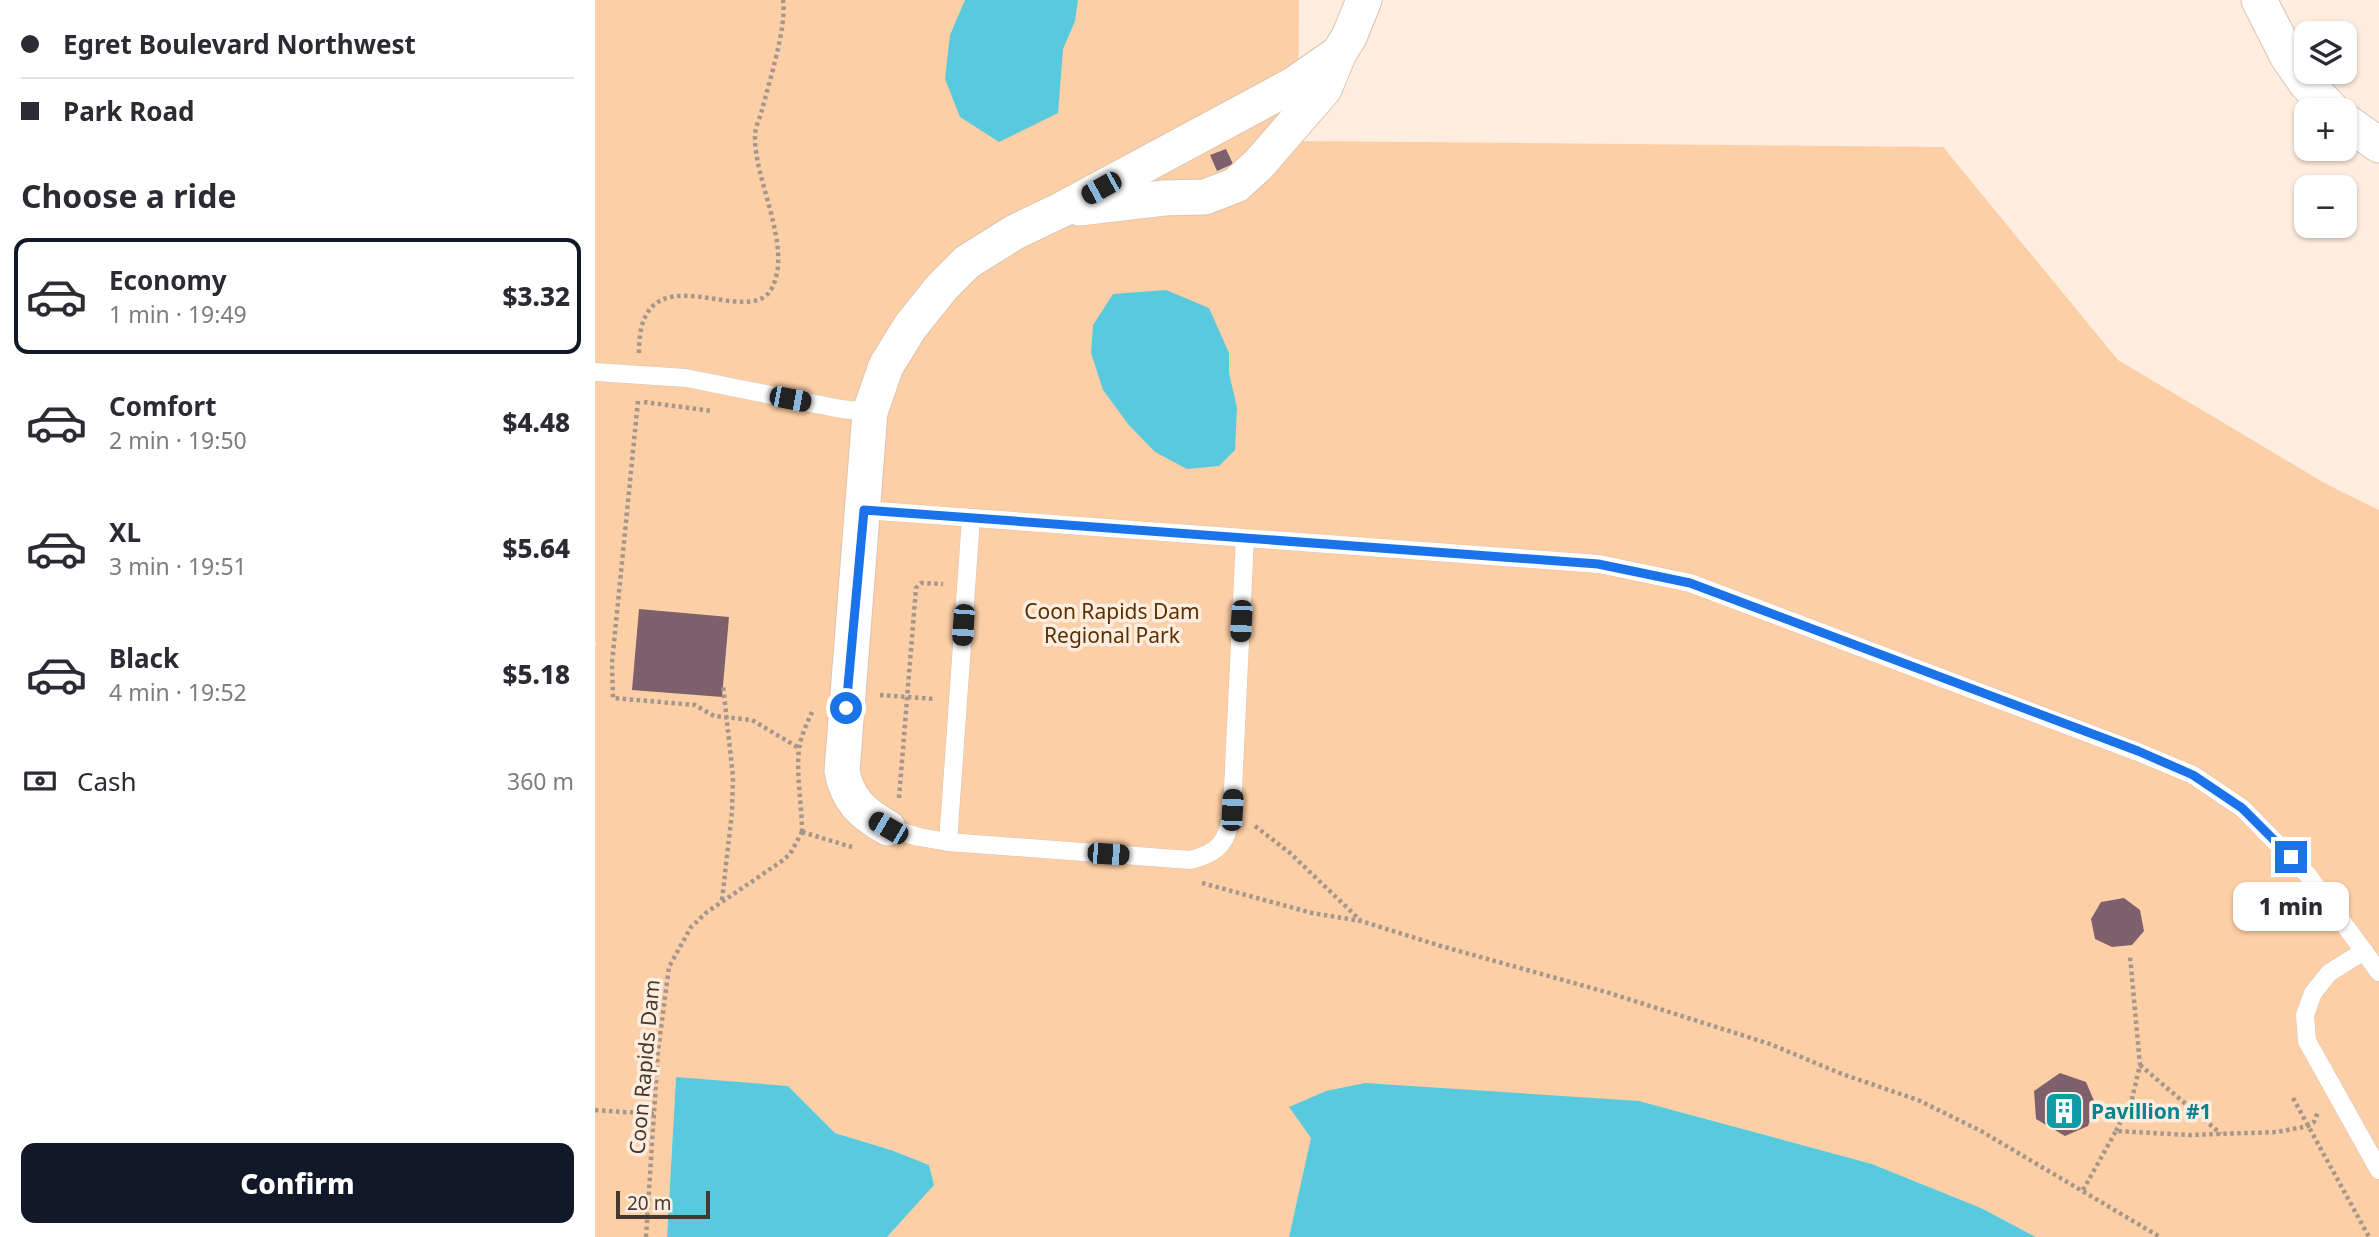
<!DOCTYPE html>
<meta charset="utf-8">
<style>
:root{--surface:#fff;--page:#f2f2f3;--text:#2b2b33;--muted:#7c7c81;--line:#e1e1e2;--accent:#111827}
body{margin:0;font-family:"Noto Sans",sans-serif;background:var(--page);color:var(--text);height:100vh;display:flex;flex-direction:column;font-size:26px;white-space:nowrap}
*{box-sizing:border-box;margin:0}
p{font-size:23px;color:var(--muted)}
.icon{flex:none;width:38px;height:38px;fill:none;stroke:currentColor;stroke-width:2;stroke-linecap:round;stroke-linejoin:round}
.map{position:relative;flex:1;overflow:hidden}
.side{display:flex;flex-direction:column;background:var(--surface);width:595px}
.side>*{flex:none}
.banner{display:grid;align-content:center;height:154px;padding:0 21px;background:var(--surface)}
.buttons{position:absolute;left:1699px;top:21px;display:grid;gap:14px}
.buttons a{display:grid;place-items:center;width:63px;height:63px;border-radius:14px;background:var(--surface);box-shadow:0 2px 5px #0004;font-size:35px}
.scale{position:absolute;left:21px;bottom:18px;width:94px;box-sizing:border-box;padding-left:7px;border:4px solid #443930;border-top:0;font-size:19px;line-height:24px;white-space:nowrap;color:#443930;-webkit-text-stroke:5px #ffeee0;paint-order:stroke}
.end{position:absolute;width:32px;height:32px;margin:-16px;border:9px solid #1a73e8;background:#fff;box-shadow:0 0 0 4px #fff}
.from{border-radius:50%}
.bubble{position:absolute;height:49px;border-radius:14px;background:var(--surface);box-shadow:0 2px 5px #0004;font-size:23px;font-weight:800;line-height:49px;text-align:center}
.car{position:absolute;width:21px;height:42px;margin:-21px -10px;border-radius:9px;box-shadow:0 0 5px 2px #0007;background:linear-gradient(#222 24%,#8ab4d8 0 40%,#222 0 76%,#8ab4d8 0 86%,#222 0)}
.banner b{display:flex;align-items:center;gap:24px;height:66px;font-size:26px}
.banner b+b{border-top:2px solid var(--line)}
.banner i{width:18px;height:18px;background:var(--text)}
ul{padding:0;list-style:none}
li{display:flex;align-items:center;gap:21px;height:116px;margin:0 14px 10px;padding:0 7px;border:4px solid transparent;border-radius:14px}
li div{flex:1}
li b{display:block;font-size:26px}
li em{font-style:normal;font-weight:800}
li.selected{border-color:var(--accent)}
li>.icon{width:63px;height:63px;stroke-width:1.5}
h2{padding:0 21px;font-size:32px;line-height:84px}
.pay{display:flex;align-items:center;gap:18px;height:77px;padding:0 21px;font-size:26px}
.pay p{margin-inline-start:auto}
.button{display:flex;gap:14px;margin-top:auto;padding:14px 21px}
.button a{flex:1;height:80px;border-radius:14px;background:var(--accent);color:#fff;font-size:28px;font-weight:800;line-height:80px;text-align:center}
main{display:flex;flex:1;min-height:0}
.map>svg:first-child{display:block}
</style>
<main>
<section class="side">
<div class="banner">
<b><i class="from"></i>Egret Boulevard Northwest</b>
<b><i></i>Park Road</b>
</div>
<h2>Choose a ride</h2>
<ul>
<li class="selected"><svg class="icon" aria-label="car" viewBox="0 0 24 24"><path d="M5 17H2v-5l4-1 3-4h7l3 4 3 1v5h-3M9 17h6M6 11h13"/><circle cx="7" cy="17" r="2"/><circle cx="17" cy="17" r="2"/></svg><div><b>Economy</b><p>1 min · 19:49</p></div><em>$3.32</em></li>
<li><svg class="icon" aria-label="car" viewBox="0 0 24 24"><path d="M5 17H2v-5l4-1 3-4h7l3 4 3 1v5h-3M9 17h6M6 11h13"/><circle cx="7" cy="17" r="2"/><circle cx="17" cy="17" r="2"/></svg><div><b>Comfort</b><p>2 min · 19:50</p></div><em>$4.48</em></li>
<li><svg class="icon" aria-label="car" viewBox="0 0 24 24"><path d="M5 17H2v-5l4-1 3-4h7l3 4 3 1v5h-3M9 17h6M6 11h13"/><circle cx="7" cy="17" r="2"/><circle cx="17" cy="17" r="2"/></svg><div><b>XL</b><p>3 min · 19:51</p></div><em>$5.64</em></li>
<li><svg class="icon" aria-label="car" viewBox="0 0 24 24"><path d="M5 17H2v-5l4-1 3-4h7l3 4 3 1v5h-3M9 17h6M6 11h13"/><circle cx="7" cy="17" r="2"/><circle cx="17" cy="17" r="2"/></svg><div><b>Black</b><p>4 min · 19:52</p></div><em>$5.18</em></li>
</ul>
<div class="pay"><svg class="icon" aria-label="cash" viewBox="0 0 24 24"><path d="M3 7h18v10H3z"/><circle cx="12" cy="12" r="2"/></svg>Cash<p>360 m</p></div>
<div class="button"><a>Confirm</a></div>
</section>
<div class="map">
<svg width="1784" height="1237" viewBox="0 0 1784 1237">
<rect width="100%" height="100%" fill="#ffeee0"/>
<!-- green -->
<path fill="#fdcfa7" d="M0 0H704L703 141 1348 147 1523 360 1733 485 1784 510V1237H1441L1386 1208 1277 1164 1044 1101 934 1095 717 1138 694 1237H292L338 1185 334 1165 296 1150 240 1133 193 1086 81 1078 72 1237H0V645L2 644 0 642Z"/>
<!-- water -->
<g fill="#59cadd">
<path d="M370 0H483L480 21 468 49 463 113 404 142 365 117 350 79 355 35Z"/>
<path d="M571 290 614 308 634 353V373L642 408 640 450 624 466 592 469 560 452 533 424 508 390 496 353 498 325 518 294Z"/>
<path d="M81 1077 193 1086 240 1133 296 1150 334 1165 339 1185 292 1237H72Z"/>
<path d="M770 1083 1044 1101 1277 1164 1386 1208 1441 1237H694L716 1138 694 1107 731 1091Z"/>
</g>
<!-- building -->
<g fill="#7e606d">
<path d="M631 149 638 164 622 171 615 155Z"/>
<path d="M44 609 134 617 127 697 37 690Z"/>
<path d="M1529 898 1545 910 1549 931 1537 945 1517 947 1500 939 1496 919 1506 902Z"/>
<path d="M1465 1073 1491 1082 1500 1103 1493 1126 1470 1136 1441 1119 1439 1091Z"/>
</g>
<g fill="none" stroke-linecap="round" stroke-linejoin="round">
<!-- lane casing -->
<g stroke="#ddc2ac" stroke-width="19">
<g id="lane">
<path d="M0 372 91 378 246 409 275 412"/>
<path d="M269 510 1004 564 1095 583 1543 752 1598 775 1647 808 1712 874 1784 972"/>
<path d="M293 828 324 837 353 842 595 860C625 853 633 841 637 810L650 538"/>
<path d="M353 842 376 518"/>
<path d="M1769 951 1734 973 1718 993 1710 1015 1712 1041 1784 1170"/>
</g>
</g>
<!-- street casing -->
<g stroke="#ddc2ac" stroke-width="37">
<g id="street">
<path d="M1664 0 1693 57 1711 83 1737 110"/>
<path d="M1750 121 1784 145"/>
<path d="M484 208 569 198 610 197 641 185 664 164 729 89 744 53 754 37 769 0"/>
<path d="M293 828C268 814 252 800 247 771L275 412 291 366 315 327 347 287 372 262 420 232 466 210 698 85 744 53"/>
</g>
</g>
<!-- path -->
<g stroke="#a5978b" stroke-width="4.5" stroke-dasharray="3.5 3.5" stroke-linecap="butt">
<path d="M44 353C43 244 154 333 177 288 198 246 159 181 160 136 160 127 165 118 167 110 174 82 192 27 188 0"/>
<path d="M43 401 17 663 18 698 100 705 119 716 157 720 204 748"/>
<path d="M49 402 117 411"/>
<path d="M285 695 339 699"/>
<path d="M304 798 321 588 326 583 348 584"/>
<path d="M660 826 695 853 765 920"/>
<path d="M207 832 257 847"/>
<path d="M207 832C207 804 201 776 204 749 206 736 212 723 217 712"/>
<path d="M607 883 717 913 766 921 846 946 1011 992 1175 1044 1247 1074 1323 1100 1386 1131 1565 1237"/>
<path d="M127 900 137 812 138 777 128 685"/>
<path d="M1545 1065 1626 1134"/>
<path d="M1698 1098 1774 1237"/>
<path d="M0 1110 59 1114"/>
<path d="M1521 1131 1537 1099 1545 1065 1535 956"/>
<path d="M1488 1190 1521 1131 1594 1135 1682 1132 1713 1126 1719 1122 1723 1112"/>
<path d="M51 1237 63 1051 74 967 96 927 112 912 187 861 195 854 207 832"/>
</g>
<!-- lane -->
<use href="#lane" stroke="#fff" stroke-width="18"/>
<!-- street -->
<use href="#street" stroke="#fff" stroke-width="35"/>
</g>
<g fill="none" stroke-linecap="round" stroke-linejoin="round">
<!-- route -->
<path stroke="#1a73e8" stroke-width="9" d="M251 708 269 510 1003 564 1095 583 1543 751 1598 775 1647 808 1696 857"/>
</g>
<!-- icons -->
<defs>
<g id="building-square" transform="scale(2.0125)"><rect x="-9" y="-9" width="18" height="18" rx="4" fill="#0f9aa8" stroke="#ffeee0"/><path d="M-4-6H4V6H1V3H-1V6H-4ZM-2.5-4.3h1.7v1.8h-1.7ZM.8-4.3h1.7v1.8H.8ZM-2.5-1h1.7V.8h-1.7ZM.8-1h1.7V.8H.8Z" fill="#fff"/></g>
</defs>
<g fill-rule="evenodd">
<use href="#building-square" x="1469" y="1111"/>
</g>
<g text-anchor="middle" dominant-baseline="central" stroke-width="7" stroke-linejoin="round" paint-order="stroke">
<!-- park labels -->
<g font-size="21" fill="#593101" stroke="#ffeee0">
<text x="517" y="611">Coon Rapids Dam<tspan x="517" dy="24">Regional Park</tspan></text>
</g>
<!-- street labels -->
<g font-size="21" fill="#443930" stroke="#ffeee0">
<text transform="translate(49 1067) rotate(-85)">Coon Rapids Dam</text>
</g>
<!-- culture labels -->
<g font-size="21" font-weight="bold" fill="#0d838f" stroke="#ffeee0" text-anchor="start">
<text x="1496" y="1111">Pavillion #1</text>
</g>
</g>
</svg>
<div class="buttons">
<a><svg class="icon" aria-label="layers" viewBox="0 0 24 24"><path d="M12 4l9 5-9 5-9-5zM3 14l9 5 9-5"/></svg></a>
<a>+</a>
<a>−</a>
</div>
<div class="scale">20 m</div>
<i class="end from" style="left:251px;top:708px"></i>
<i class="end" style="left:1696px;top:857px"></i>
<div class="bubble" style="left:1638px;top:882px;width:116px">1 min</div>
<i class="car" style="left:506px;top:188px;rotate:241deg"></i>
<i class="car" style="left:195px;top:399px;rotate:101deg"></i>
<i class="car" style="left:646px;top:621px;rotate:183deg"></i>
<i class="car" style="left:368px;top:625px;rotate:184deg"></i>
<i class="car" style="left:637px;top:810px;rotate:3deg"></i>
<i class="car" style="left:293px;top:828px;rotate:300deg"></i>
<i class="car" style="left:513px;top:854px;rotate:94deg"></i>
</div>
</main>
